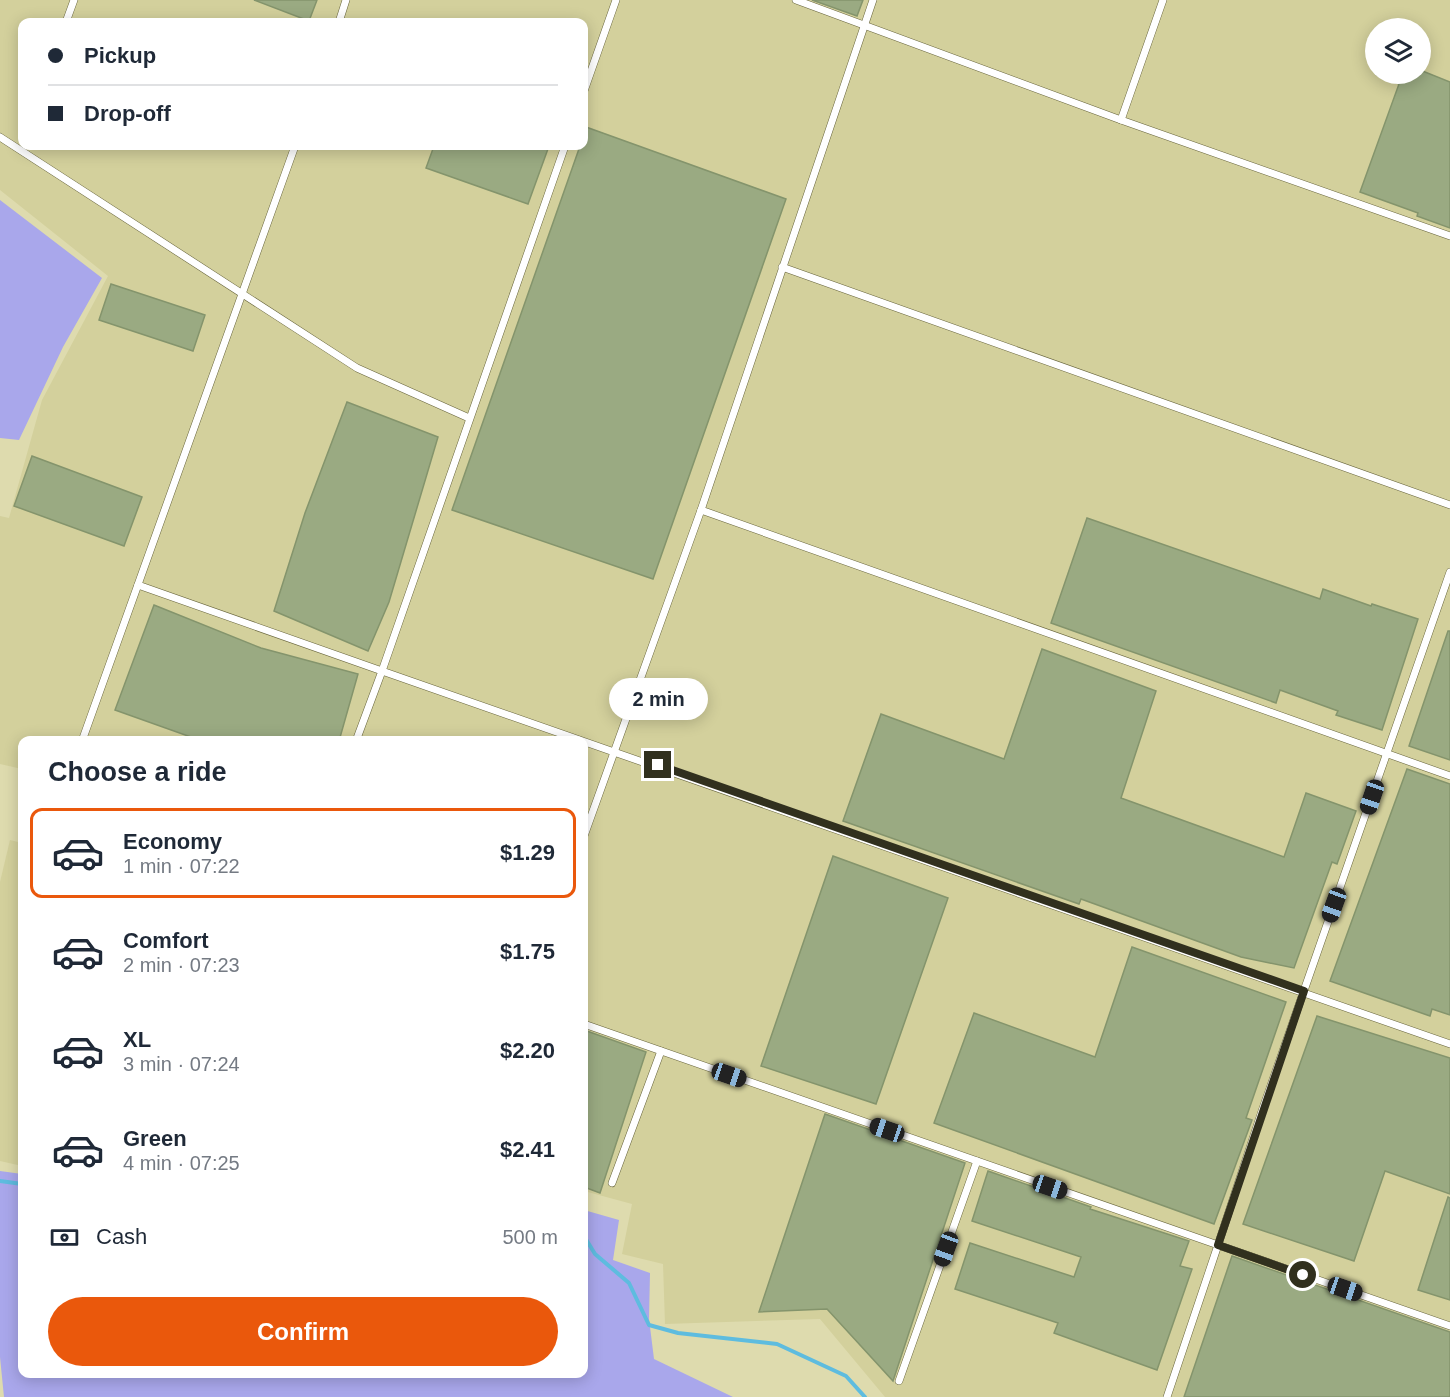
<!DOCTYPE html>
<meta charset="utf-8">
<style>
:root{--surface:#fff;--page:#f6f6f7;--text:#1f2937;--muted:#747a83;--line:#e0e1e3;--accent:#ea580c}
body{margin:0;font-family:Helvetica,sans-serif;background:var(--page);color:var(--text);height:100vh;display:flex;flex-direction:column;font-size:22px;white-space:nowrap}
*{box-sizing:border-box;margin:0}
p{font-size:20px;color:var(--muted)}
.icon{flex:none;width:33px;height:33px;fill:none;stroke:currentColor;stroke-width:2;stroke-linecap:round;stroke-linejoin:round}
.map{position:relative;flex:1;overflow:hidden}
.side{position:absolute;left:18px;top:736px;width:570px;height:642px;display:flex;flex-direction:column;background:var(--surface);border-radius:12px;box-shadow:0 3px 15px #0003}
.side>*{flex:none}
.guide{position:absolute;left:18px;top:18px;width:570px;height:132px;border-radius:12px;box-shadow:0 3px 15px #0003;display:grid;align-content:center;height:132px;padding:0 30px;background:var(--surface)}
.buttons{position:absolute;left:1365px;top:18px;display:grid;gap:12px}
.buttons a{display:grid;place-items:center;width:66px;height:66px;border-radius:50%;background:var(--surface);box-shadow:0 3px 15px #0003;font-size:30px}
.end{position:absolute;width:27px;height:27px;margin:-14px;border:8px solid #31301e;background:#fff;box-shadow:0 0 0 3px #fff}
.from{border-radius:50%}
.bubble{position:absolute;height:42px;border-radius:21px;background:var(--surface);box-shadow:0 3px 15px #0003;font-size:20px;font-weight:800;line-height:42px;text-align:center}
.car{position:absolute;width:18px;height:36px;margin:-18px -9px;border-radius:8px;box-shadow:0 0 4px 2px #0007;background:linear-gradient(#222 24%,#8ab4d8 0 40%,#222 0 76%,#8ab4d8 0 86%,#222 0)}
.guide b{display:flex;align-items:center;gap:21px;height:57px;font-size:22px}
.guide b+b{border-top:2px solid var(--line)}
.guide i{width:15px;height:15px;background:var(--text)}
ul{padding:0;list-style:none}
li{display:flex;align-items:center;gap:18px;height:90px;margin:0 12px 9px;padding:0 18px;border:3px solid transparent;border-radius:12px}
li div{flex:1}
li b{display:block;font-size:22px}
li em{font-style:normal;font-weight:800}
li.current{border-color:var(--accent)}
li>.icon{width:54px;height:54px;stroke-width:1.5}
h2{padding:0 30px;font-size:27px;line-height:72px}
.pay{display:flex;align-items:center;gap:15px;height:66px;padding:0 30px;font-size:22px}
.pay p{margin-inline-start:auto}
.cta{display:flex;gap:12px;margin-top:auto;padding:12px 30px}
.cta a{flex:1;height:69px;border-radius:36px;background:var(--accent);color:#fff;font-size:24px;font-weight:800;line-height:69px;text-align:center}
.map>svg:first-child{display:block}
</style>
<div class="map">
<svg width="1450" height="1397" viewBox="0 0 1450 1397">
<rect width="100%" height="100%" fill="#dedbae"/>
<!-- built -->
<g fill="#d3d09c" fill-rule="evenodd">
<path d="M0 0H1450V1397H885L820 1319 665 1324 663 1264 622 1254 632 1204 584 1191V741H22V769L0 764V516L9 518 42 400 108 276 0 190ZM22 22H584V146H22ZM1376 28H1420V74H1376Z"/>
<path d="M10 840 22 843V1166L0 1161V882Z"/>
</g>
<!-- green -->
<g fill="#a9a7eb">
<path d="M0 200 102 278 63 347 19 440 0 438Z"/>
<path d="M0 1171 22 1174V1374H584V1210L619 1220 613 1260 650 1273 649 1319 654 1359 733 1397H4L0 1357Z"/>
</g>
<g fill="none" stroke-linecap="round" stroke-linejoin="round">
<!-- stream -->
<g stroke="#5ebcdf" stroke-width="4">
<path d="M0 1181 22 1184"/>
<path d="M584 1236 595 1254 629 1283 649 1325 678 1333 777 1344 846 1376 865 1397"/>
</g>
</g>
<!-- building -->
<g fill="#9aaa82" stroke="#84946c" stroke-width="1.5">
<path d="M254 0H317L309 21Z"/>
<path d="M812 0H863L857 16Z"/>
<path d="M1420 70 1450 82V228L1417 216 1418 213 1360 192 1399 84 1375 74H1420Z"/>
<path d="M586 127 786 199 653 579 452 510 580 146H584Z"/>
<path d="M434 146H549L528 204 426 168Z"/>
<path d="M111 284 205 315 193 351 99 320Z"/>
<path d="M347 402 438 437 389 602 368 651 274 611 305 513Z"/>
<path d="M32 456 142 497 124 546 14 506Z"/>
<path d="M1087 518 1320 599 1323 589 1371 606 1372 604 1418 619 1382 730 1336 715 1338 711 1280 690 1276 703 1051 623Z"/>
<path d="M154 605 261 648 358 674 339 741H202L115 710Z"/>
<path d="M1448 631H1450V760L1409 746Z"/>
<path d="M1042 649 1156 691 1121 798 1284 857 1306 793 1356 811 1337 864 1332 862 1294 968 1241 957 1081 899 1079 904 843 821 881 714 1004 759Z"/>
<path d="M1407 769 1450 784V1015L1432 1009 1430 1016 1330 981Z"/>
<path d="M833 856 948 898 876 1104 761 1066Z"/>
<path d="M1132 947 1286 1002 1246 1118 1252 1120 1214 1224 934 1123 974 1013 1095 1057Z"/>
<path d="M1317 1016 1450 1058V1194L1385 1171 1354 1261 1243 1224Z"/>
<path d="M584 1030 646 1052 600 1193 584 1187Z"/>
<path d="M825 1114 965 1163 893 1381 827 1309 759 1312Z"/>
<path d="M988 1171 1091 1207 1090 1209 1189 1241 1180 1266 1192 1269 1157 1370 1054 1333 1058 1323 955 1289 970 1243 1074 1277 1081 1257 972 1221Z"/>
<path d="M1448 1197 1450 1198V1300L1418 1290Z"/>
<path d="M1232 1256 1450 1332V1397H1184Z"/>
</g>
<g fill="none" stroke-linecap="round" stroke-linejoin="round">
<!-- lane casing -->
<g stroke="#67643b" stroke-width="8">
<g id="lane">
<path d="M796 0 1121 120 1450 236"/>
<path d="M66 22 74 0"/>
<path d="M339 22 346 0"/>
<path d="M584 91 616 0"/>
<path d="M1121 120 1163 0"/>
<path d="M0 137 357 368 469 418"/>
<path d="M565 146 382 671 1450 1044"/>
<path d="M782 267 1450 505"/>
<path d="M701 510 1450 776"/>
<path d="M1450 572 1262 1111 1218 1245 1450 1326"/>
<path d="M138 585 382 671 356 741"/>
<path d="M82 741 295 146"/>
<path d="M584 836 701 510 873 0"/>
<path d="M584 1024 1218 1245 1167 1397"/>
<path d="M612 1183 661 1051"/>
<path d="M899 1381 977 1161"/>
</g>
</g>
<!-- lane -->
<use href="#lane" stroke="#fff" stroke-width="7"/>
</g>
<g fill="none" stroke-linecap="round" stroke-linejoin="round">
<!-- route -->
<path stroke="#31301e" stroke-width="8" d="M658 765 1304 991 1218 1245 1303 1275"/>
</g>
</svg>
<div class="buttons">
<a><svg class="icon" aria-label="layers" viewBox="0 0 24 24"><path d="M12 4l9 5-9 5-9-5zM3 14l9 5 9-5"/></svg></a>
</div>
<i class="end from" style="left:1303px;top:1275px"></i>
<i class="end" style="left:658px;top:765px"></i>
<div class="bubble" style="left:609px;top:678px;width:99px">2 min</div>
<i class="car" style="left:1372px;top:797px;rotate:199deg"></i>
<i class="car" style="left:1334px;top:905px;rotate:200deg"></i>
<i class="car" style="left:729px;top:1075px;rotate:109deg"></i>
<i class="car" style="left:887px;top:1130px;rotate:289deg"></i>
<i class="car" style="left:1050px;top:1187px;rotate:109deg"></i>
<i class="car" style="left:946px;top:1249px;rotate:200deg"></i>
<i class="car" style="left:1345px;top:1289px;rotate:109deg"></i>
<div class="guide">
<b><i class="from"></i>Pickup</b>
<b><i></i>Drop-off</b>
</div>
<section class="side">
<h2>Choose a ride</h2>
<ul>
<li class="current"><svg class="icon" aria-label="car" viewBox="0 0 24 24"><path d="M5 17H2v-5l4-1 3-4h7l3 4 3 1v5h-3M9 17h6M6 11h13"/><circle cx="7" cy="17" r="2"/><circle cx="17" cy="17" r="2"/></svg><div><b>Economy</b><p>1 min · 07:22</p></div><em>$1.29</em></li>
<li><svg class="icon" aria-label="car" viewBox="0 0 24 24"><path d="M5 17H2v-5l4-1 3-4h7l3 4 3 1v5h-3M9 17h6M6 11h13"/><circle cx="7" cy="17" r="2"/><circle cx="17" cy="17" r="2"/></svg><div><b>Comfort</b><p>2 min · 07:23</p></div><em>$1.75</em></li>
<li><svg class="icon" aria-label="car" viewBox="0 0 24 24"><path d="M5 17H2v-5l4-1 3-4h7l3 4 3 1v5h-3M9 17h6M6 11h13"/><circle cx="7" cy="17" r="2"/><circle cx="17" cy="17" r="2"/></svg><div><b>XL</b><p>3 min · 07:24</p></div><em>$2.20</em></li>
<li><svg class="icon" aria-label="car" viewBox="0 0 24 24"><path d="M5 17H2v-5l4-1 3-4h7l3 4 3 1v5h-3M9 17h6M6 11h13"/><circle cx="7" cy="17" r="2"/><circle cx="17" cy="17" r="2"/></svg><div><b>Green</b><p>4 min · 07:25</p></div><em>$2.41</em></li>
</ul>
<div class="pay"><svg class="icon" aria-label="cash" viewBox="0 0 24 24"><path d="M3 7h18v10H3z"/><circle cx="12" cy="12" r="2"/></svg>Cash<p>500 m</p></div>
<div class="cta"><a>Confirm</a></div>
</section>
</div>
